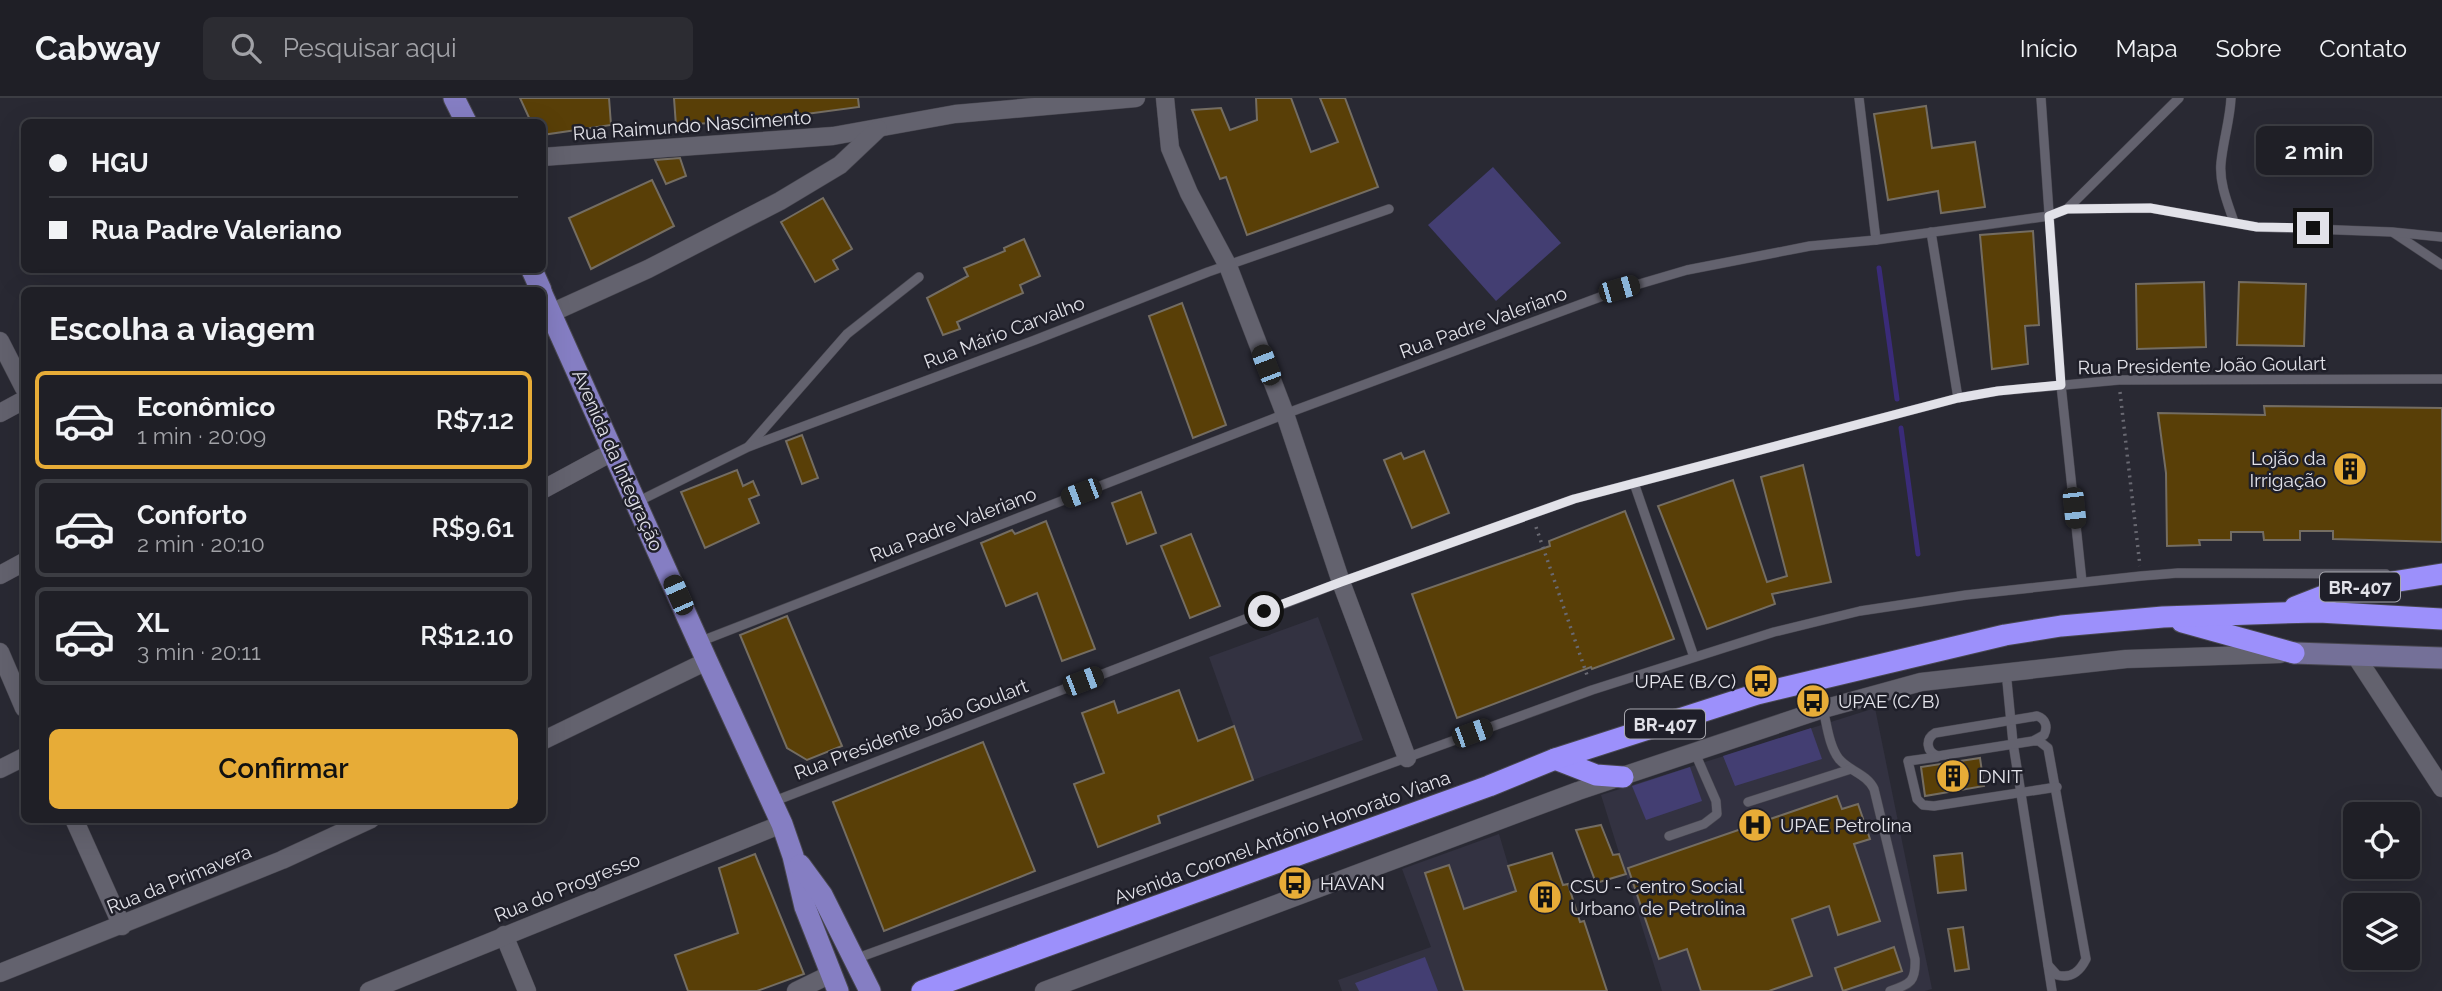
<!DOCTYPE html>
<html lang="pt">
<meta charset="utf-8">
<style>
:root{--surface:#1f1f26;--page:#2c2c32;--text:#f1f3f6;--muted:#a1a2a7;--line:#3c3d43;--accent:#e7ac37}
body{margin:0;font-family:Raleway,sans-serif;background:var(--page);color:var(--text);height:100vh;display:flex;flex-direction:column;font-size:26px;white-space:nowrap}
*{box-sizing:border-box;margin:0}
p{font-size:23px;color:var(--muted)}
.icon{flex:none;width:38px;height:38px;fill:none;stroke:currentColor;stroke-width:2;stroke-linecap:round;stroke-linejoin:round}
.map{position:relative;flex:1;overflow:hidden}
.sheet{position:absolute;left:21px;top:189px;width:525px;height:536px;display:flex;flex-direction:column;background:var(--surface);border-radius:10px;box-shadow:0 7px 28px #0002,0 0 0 2px var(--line)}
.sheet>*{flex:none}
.banner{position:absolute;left:21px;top:21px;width:525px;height:154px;border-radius:10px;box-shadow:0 7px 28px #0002,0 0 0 2px var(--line);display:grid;align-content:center;height:154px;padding:0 28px;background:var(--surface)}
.buttons{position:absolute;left:2343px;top:704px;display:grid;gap:14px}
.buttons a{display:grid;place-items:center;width:77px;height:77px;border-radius:10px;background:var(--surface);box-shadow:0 7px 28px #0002,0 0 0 2px var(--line);font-size:35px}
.end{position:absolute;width:32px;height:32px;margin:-16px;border:9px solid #e2e2e9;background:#111;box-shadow:0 0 0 4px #111}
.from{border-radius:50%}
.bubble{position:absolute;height:49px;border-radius:10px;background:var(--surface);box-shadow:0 7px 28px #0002,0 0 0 2px var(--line);font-size:23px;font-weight:600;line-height:49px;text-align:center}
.car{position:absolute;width:21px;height:42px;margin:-21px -10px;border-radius:9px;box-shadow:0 0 5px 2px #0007;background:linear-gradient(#222 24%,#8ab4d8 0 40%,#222 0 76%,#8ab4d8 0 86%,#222 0)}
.banner b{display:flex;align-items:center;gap:24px;height:66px;font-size:26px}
.banner b+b{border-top:2px solid var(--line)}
.banner i{width:18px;height:18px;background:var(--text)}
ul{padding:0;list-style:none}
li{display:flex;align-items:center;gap:21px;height:98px;margin:0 14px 10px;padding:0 14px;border:4px solid var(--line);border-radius:10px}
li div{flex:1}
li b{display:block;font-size:26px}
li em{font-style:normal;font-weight:600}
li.selected{border-color:var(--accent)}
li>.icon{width:63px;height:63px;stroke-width:1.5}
h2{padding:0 28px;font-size:32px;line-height:84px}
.action{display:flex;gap:14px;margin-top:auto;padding:14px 28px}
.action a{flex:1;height:80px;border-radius:10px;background:var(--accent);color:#111;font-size:28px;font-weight:600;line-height:80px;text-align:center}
header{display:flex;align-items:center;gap:42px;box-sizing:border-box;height:98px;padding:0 35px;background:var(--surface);border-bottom:2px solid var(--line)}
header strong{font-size:33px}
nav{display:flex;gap:38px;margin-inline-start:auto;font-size:24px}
.search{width:490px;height:63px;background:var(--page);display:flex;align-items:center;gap:18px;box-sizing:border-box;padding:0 24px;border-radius:10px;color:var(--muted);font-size:26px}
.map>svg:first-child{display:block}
</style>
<header>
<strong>Cabway</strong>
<div class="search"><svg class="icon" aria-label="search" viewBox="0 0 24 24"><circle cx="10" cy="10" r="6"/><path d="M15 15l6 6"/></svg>Pesquisar aqui</div>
<nav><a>Início</a><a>Mapa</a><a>Sobre</a><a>Contato</a></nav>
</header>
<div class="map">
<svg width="2442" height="893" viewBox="0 0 2442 893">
<rect width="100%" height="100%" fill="#292933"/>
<!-- built -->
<g fill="#333241">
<path d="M1318 519 1363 642 1253 682 1209 559Z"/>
<path d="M1875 610 1932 891 1925 893H1662L1601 697Z"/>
<path d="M1499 736 1516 793 1549 834 1584 823 1607 893H1342L1338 882 1431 849 1402 771Z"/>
</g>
<!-- green -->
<g fill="#433e72">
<path d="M1493 69 1561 145 1496 203 1428 127Z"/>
<path d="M1811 630 1822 661 1735 688 1723 658Z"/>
<path d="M1690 669 1702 703 1646 722 1632 688Z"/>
<path d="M1425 859 1438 893H1359L1355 885Z"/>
</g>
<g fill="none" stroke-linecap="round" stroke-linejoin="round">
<!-- stream -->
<g stroke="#3a2b79" stroke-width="5">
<path d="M1879 170 1897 301"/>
<path d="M1901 330 1918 456"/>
</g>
</g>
<!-- building -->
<g fill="#593f07" stroke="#746d62" stroke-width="2">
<path d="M520 0H609L611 27 542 37V24H531Z"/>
<path d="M674 0H858L859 9 806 16 676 28Z"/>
<path d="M1256 0H1291L1311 54 1338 44 1320 0H1345L1378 89 1247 137 1226 79 1220 81 1192 12 1221 10 1230 32 1257 22Z"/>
<path d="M1926 8 1932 50 1975 44 1985 109 1941 115 1938 93 1888 102 1874 16Z"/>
<path d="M680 60 686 78 666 86 655 62Z"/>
<path d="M652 82 674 128 591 171 569 120Z"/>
<path d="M823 100 852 151 833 162 838 171 815 184 781 124Z"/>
<path d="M2033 133 2039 227 2025 228 2028 266 1992 271 1980 137Z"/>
<path d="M1024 141 1040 178 1020 187 1023 195 957 224 960 231 943 237 927 200 968 178 964 170 1005 153 1004 150Z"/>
<path d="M2204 184 2206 249 2137 251 2136 186Z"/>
<path d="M2239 184 2306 186 2304 248 2237 247Z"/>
<path d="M1182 205 1226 327 1193 340 1149 218Z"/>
<path d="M2264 308 2442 310V444L2333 441V433H2300V442H2264L2263 434H2231V442H2199L2200 447 2167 448 2166 375 2158 315 2265 317Z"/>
<path d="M802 337 818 380 802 386 786 343Z"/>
<path d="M1424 353 1449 415 1412 430 1384 362 1401 355 1404 361Z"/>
<path d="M1803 367 1831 484 1772 496 1775 506 1707 531 1658 408 1733 382 1767 484 1787 478 1761 379Z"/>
<path d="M737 372 743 388 753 383 759 397 749 401 759 425 705 450 681 394Z"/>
<path d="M1141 394 1156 435 1127 446 1112 405Z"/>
<path d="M1625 413 1674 541 1592 571 1591 569 1457 620 1412 496 1550 448 1549 443Z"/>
<path d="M1046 423 1095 551 1062 563 1037 495 1006 508 981 445 1012 432 1015 436Z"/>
<path d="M1191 436 1220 508 1190 520 1161 448Z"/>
<path d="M787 518 842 648 807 662 787 650 740 537Z"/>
<path d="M1179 592 1198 643 1234 628 1253 682 1158 718 1160 725 1098 749 1074 686 1104 675 1082 615 1114 603 1118 615Z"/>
<path d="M983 644 1035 773 884 833 833 704Z"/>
<path d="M1980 660 1984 688 1925 698 1921 669Z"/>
<path d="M1837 698 1842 711 1858 706 1870 741 1854 746 1880 823 1838 837 1829 808 1792 821 1812 878 1769 893H1701L1687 851 1659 861 1628 770Z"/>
<path d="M1601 727 1613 757 1619 756 1626 776 1596 785 1576 732Z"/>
<path d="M1552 755 1563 787 1568 786 1580 824 1584 823 1607 893H1464L1425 775 1449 767 1464 811 1516 793 1508 768Z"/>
<path d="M1962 755 1966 792 1938 795 1934 758Z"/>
<path d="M755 756 804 876 757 893H688L675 857 738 835 719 770Z"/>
<path d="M1963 829 1969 871 1955 873 1948 831Z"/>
<path d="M1894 849 1902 873 1843 893 1835 870Z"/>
</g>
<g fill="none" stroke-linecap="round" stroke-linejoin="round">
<!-- lane casing -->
<g stroke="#484750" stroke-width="10">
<g id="lane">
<path d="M1859 0 1876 142"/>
<path d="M2041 0 2061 287 2082 484"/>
<path d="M2231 0C2230 22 2223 43 2221 65 2219 85 2228 106 2234 124"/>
<path d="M2067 111 2179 0"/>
<path d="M1931 134 1958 300"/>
<path d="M2394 135 2442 167"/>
<path d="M749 348 847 236 919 179"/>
<path d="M1634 385 1694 559"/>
<path d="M637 404 748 349 1035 242 1208 174 1389 111"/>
<path d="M699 544 1285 316 1619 192 1687 172 1810 148 1876 142 2049 118 2067 111 2150 110 2257 129 2392 134 2442 139"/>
<path d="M2006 573 2013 645 2052 893"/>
<path d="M1823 611C1827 627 1829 648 1839 661 1849 673 1867 676 1874 691L1915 861C1916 883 1911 886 1890 893"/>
<path d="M2033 643 2044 637C2048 629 2046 621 2037 618L1935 635C1925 641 1926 654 1938 658L2033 643H2039L2048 650 2086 861C2080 873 2072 881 2057 877L2048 867"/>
<path d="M1937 659 1908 663 1917 701 1923 707 1934 708 2057 689"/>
<path d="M772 704 1341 484 1574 401 1958 300 1998 293 2119 282 2442 281"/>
<path d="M1748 704 1851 671"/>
<path d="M1669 738 1704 726 1717 716 1716 703 1695 655"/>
<path d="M855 861 1592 592 1774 534 1860 513 1966 497 2141 478 2178 475 2386 476"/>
</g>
</g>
<!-- street casing -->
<g stroke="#484750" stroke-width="19">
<g id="street">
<path d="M1165 0 1170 50 1189 95 1228 168 1285 316 1341 484 1407 660"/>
<path d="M542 59 833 38 955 16 1136 0"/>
<path d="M551 215 648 171 780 103 840 67 878 31"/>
<path d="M0 243 24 290"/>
<path d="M0 315 24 302"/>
<path d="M542 392 614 353"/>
<path d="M0 477 24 464"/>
<path d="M0 554 24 610"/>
<path d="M2355 557 2442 690"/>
<path d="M542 643 707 563"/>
<path d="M0 671 24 659"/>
<path d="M74 721 122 828"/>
<path d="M504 837 527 893"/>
<path d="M0 875 282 762 371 721"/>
<path d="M369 893 782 726"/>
<path d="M796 893 831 876"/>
<path d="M1044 893 1578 693 1823 611 1921 584 2126 561 2280 556"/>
</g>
</g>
<!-- secondary casing -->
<g stroke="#484750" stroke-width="23">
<path id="secondary" d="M2294 555 2442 560"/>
</g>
<!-- primary casing -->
<g stroke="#484750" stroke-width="23">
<g id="primary">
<path d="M454 0 466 24"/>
<path d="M532 172 541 192"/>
<path d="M542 196 707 563 782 726 793 758 805 809 838 893"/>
<path d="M800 767 822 797 870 893"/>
</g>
</g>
<!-- highway casing -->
<g stroke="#484750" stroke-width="23">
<g id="highway">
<path d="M2295 509 2336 493 2442 476"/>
<path d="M2182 524 2294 555"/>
<path d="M1555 661 1596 677 1623 679"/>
<path d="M922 893 1489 688 1555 661 1757 596 2005 537 2061 528 2163 519 2280 515 2319 514 2442 521"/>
</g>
</g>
<!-- path -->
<g stroke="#696972" stroke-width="3.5" stroke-dasharray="2 5" stroke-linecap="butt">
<path d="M2120 294 2140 468"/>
<path d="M1536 429 1588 580"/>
</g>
<!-- lane -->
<use href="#lane" stroke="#63626e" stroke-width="9"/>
<!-- street -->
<use href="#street" stroke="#63626e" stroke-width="18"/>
<!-- secondary -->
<use href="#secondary" stroke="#747098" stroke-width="21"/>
<!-- primary -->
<use href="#primary" stroke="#857ec3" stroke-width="21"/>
<!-- highway -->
<use href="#highway" stroke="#9c90fb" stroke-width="21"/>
</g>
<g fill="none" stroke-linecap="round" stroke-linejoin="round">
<!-- route -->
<path stroke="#e2e2e9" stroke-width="9" d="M1264 513 1341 484 1574 401 1958 300 1998 293 2061 287 2049 118 2067 111 2150 110 2257 129 2313 130"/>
</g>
<!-- icons -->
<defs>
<g id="building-disc" transform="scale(1.75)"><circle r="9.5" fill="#e7ac37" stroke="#1f1f29"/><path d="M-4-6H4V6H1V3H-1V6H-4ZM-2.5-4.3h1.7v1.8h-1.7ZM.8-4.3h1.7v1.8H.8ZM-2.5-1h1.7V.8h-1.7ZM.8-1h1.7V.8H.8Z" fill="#111"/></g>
<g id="bus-disc" transform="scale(1.75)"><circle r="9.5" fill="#e7ac37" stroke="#1f1f29"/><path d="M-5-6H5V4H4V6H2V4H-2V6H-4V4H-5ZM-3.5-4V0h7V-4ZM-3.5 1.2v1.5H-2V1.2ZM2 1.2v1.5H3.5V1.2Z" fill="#111"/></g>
<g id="hospital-disc" transform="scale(1.75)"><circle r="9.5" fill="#e7ac37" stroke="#1f1f29"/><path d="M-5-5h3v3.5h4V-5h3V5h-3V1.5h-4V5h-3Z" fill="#111"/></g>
</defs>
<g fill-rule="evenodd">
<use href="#building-disc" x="2350" y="371"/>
<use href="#bus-disc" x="1761" y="583"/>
<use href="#bus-disc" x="1813" y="603"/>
<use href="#building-disc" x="1953" y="678"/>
<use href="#hospital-disc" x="1755" y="727"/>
<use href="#bus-disc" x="1295" y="785"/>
<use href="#building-disc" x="1545" y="799"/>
</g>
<g text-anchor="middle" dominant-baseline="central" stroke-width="5" stroke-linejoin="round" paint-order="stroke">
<!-- shield labels -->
<g fill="#1f1f29" stroke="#a8a8af" stroke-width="2">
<rect x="2320" y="474.5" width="80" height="29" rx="5"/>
<rect x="1625" y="611.5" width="80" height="29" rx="5"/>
</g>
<g font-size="18" font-weight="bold" fill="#e2e2e9">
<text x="2360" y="489">BR-407</text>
<text x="1665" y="626">BR-407</text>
</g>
<!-- street labels -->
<g font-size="19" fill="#e2e2e9" stroke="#1f1f29">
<text transform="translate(692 27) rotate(-4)">Rua Raimundo Nascimento</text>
<text transform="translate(1483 224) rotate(-20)">Rua Padre Valeriano</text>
<text transform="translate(1004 234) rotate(-21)">Rua Mário Carvalho</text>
<text transform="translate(2202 267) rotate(-1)">Rua Presidente João Goulart</text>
<text transform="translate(618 362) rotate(66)">Avenida da Integração</text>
<text transform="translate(953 426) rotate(-21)">Rua Padre Valeriano</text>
<text transform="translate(911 631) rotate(-21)">Rua Presidente João Goulart</text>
<text transform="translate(1282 739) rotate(-20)">Avenida Coronel Antônio Honorato Viana</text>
<text transform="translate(179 781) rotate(-22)">Rua da Primavera</text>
<text transform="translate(567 789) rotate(-22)">Rua do Progresso</text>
</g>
<!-- poi labels -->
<g font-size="19" fill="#e2e2e9" stroke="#1f1f29" text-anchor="start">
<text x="2326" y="360" text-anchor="end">Lojão da<tspan x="2326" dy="22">Irrigação</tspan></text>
<text x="1736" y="583" text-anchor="end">UPAE (B/C)</text>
<text x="1838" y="603">UPAE (C/B)</text>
<text x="1978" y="678">DNIT</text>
<text x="1780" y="727">UPAE Petrolina</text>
<text x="1320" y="785">HAVAN</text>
<text x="1570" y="788">CSU - Centro Social<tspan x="1570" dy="22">Urbano de Petrolina</tspan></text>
</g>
</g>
</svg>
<div class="buttons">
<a><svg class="icon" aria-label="locate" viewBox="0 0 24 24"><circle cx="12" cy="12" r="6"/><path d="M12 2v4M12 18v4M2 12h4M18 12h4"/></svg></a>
<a><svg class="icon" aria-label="layers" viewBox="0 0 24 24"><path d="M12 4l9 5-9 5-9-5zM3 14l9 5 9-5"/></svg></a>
</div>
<i class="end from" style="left:1264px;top:513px"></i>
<i class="end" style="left:2313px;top:130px"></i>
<div class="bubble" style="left:2256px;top:28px;width:116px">2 min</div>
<i class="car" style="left:1619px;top:191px;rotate:74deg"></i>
<i class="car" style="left:1266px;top:267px;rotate:339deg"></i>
<i class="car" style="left:1081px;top:395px;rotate:249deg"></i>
<i class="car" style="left:2074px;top:410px;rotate:174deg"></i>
<i class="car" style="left:678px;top:497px;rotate:336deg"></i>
<i class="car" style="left:1083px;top:583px;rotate:69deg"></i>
<i class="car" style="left:1472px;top:635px;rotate:70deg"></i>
<div class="banner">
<b><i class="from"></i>HGU</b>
<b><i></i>Rua Padre Valeriano</b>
</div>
<section class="sheet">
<h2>Escolha a viagem</h2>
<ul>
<li class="selected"><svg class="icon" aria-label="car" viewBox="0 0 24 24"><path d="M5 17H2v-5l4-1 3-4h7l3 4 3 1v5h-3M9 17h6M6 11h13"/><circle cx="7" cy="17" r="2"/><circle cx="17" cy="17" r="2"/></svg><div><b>Econômico</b><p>1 min · 20:09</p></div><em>R$7.12</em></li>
<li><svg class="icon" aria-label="car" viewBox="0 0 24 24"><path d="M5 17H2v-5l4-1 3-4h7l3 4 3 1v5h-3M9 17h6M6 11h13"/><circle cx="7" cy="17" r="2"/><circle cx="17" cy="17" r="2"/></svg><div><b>Conforto</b><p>2 min · 20:10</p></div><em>R$9.61</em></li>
<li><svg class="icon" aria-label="car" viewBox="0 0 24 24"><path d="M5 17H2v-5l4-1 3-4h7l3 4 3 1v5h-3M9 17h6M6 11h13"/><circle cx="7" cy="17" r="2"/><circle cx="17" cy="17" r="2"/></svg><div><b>XL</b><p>3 min · 20:11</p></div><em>R$12.10</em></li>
</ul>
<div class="action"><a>Confirmar</a></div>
</section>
</div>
